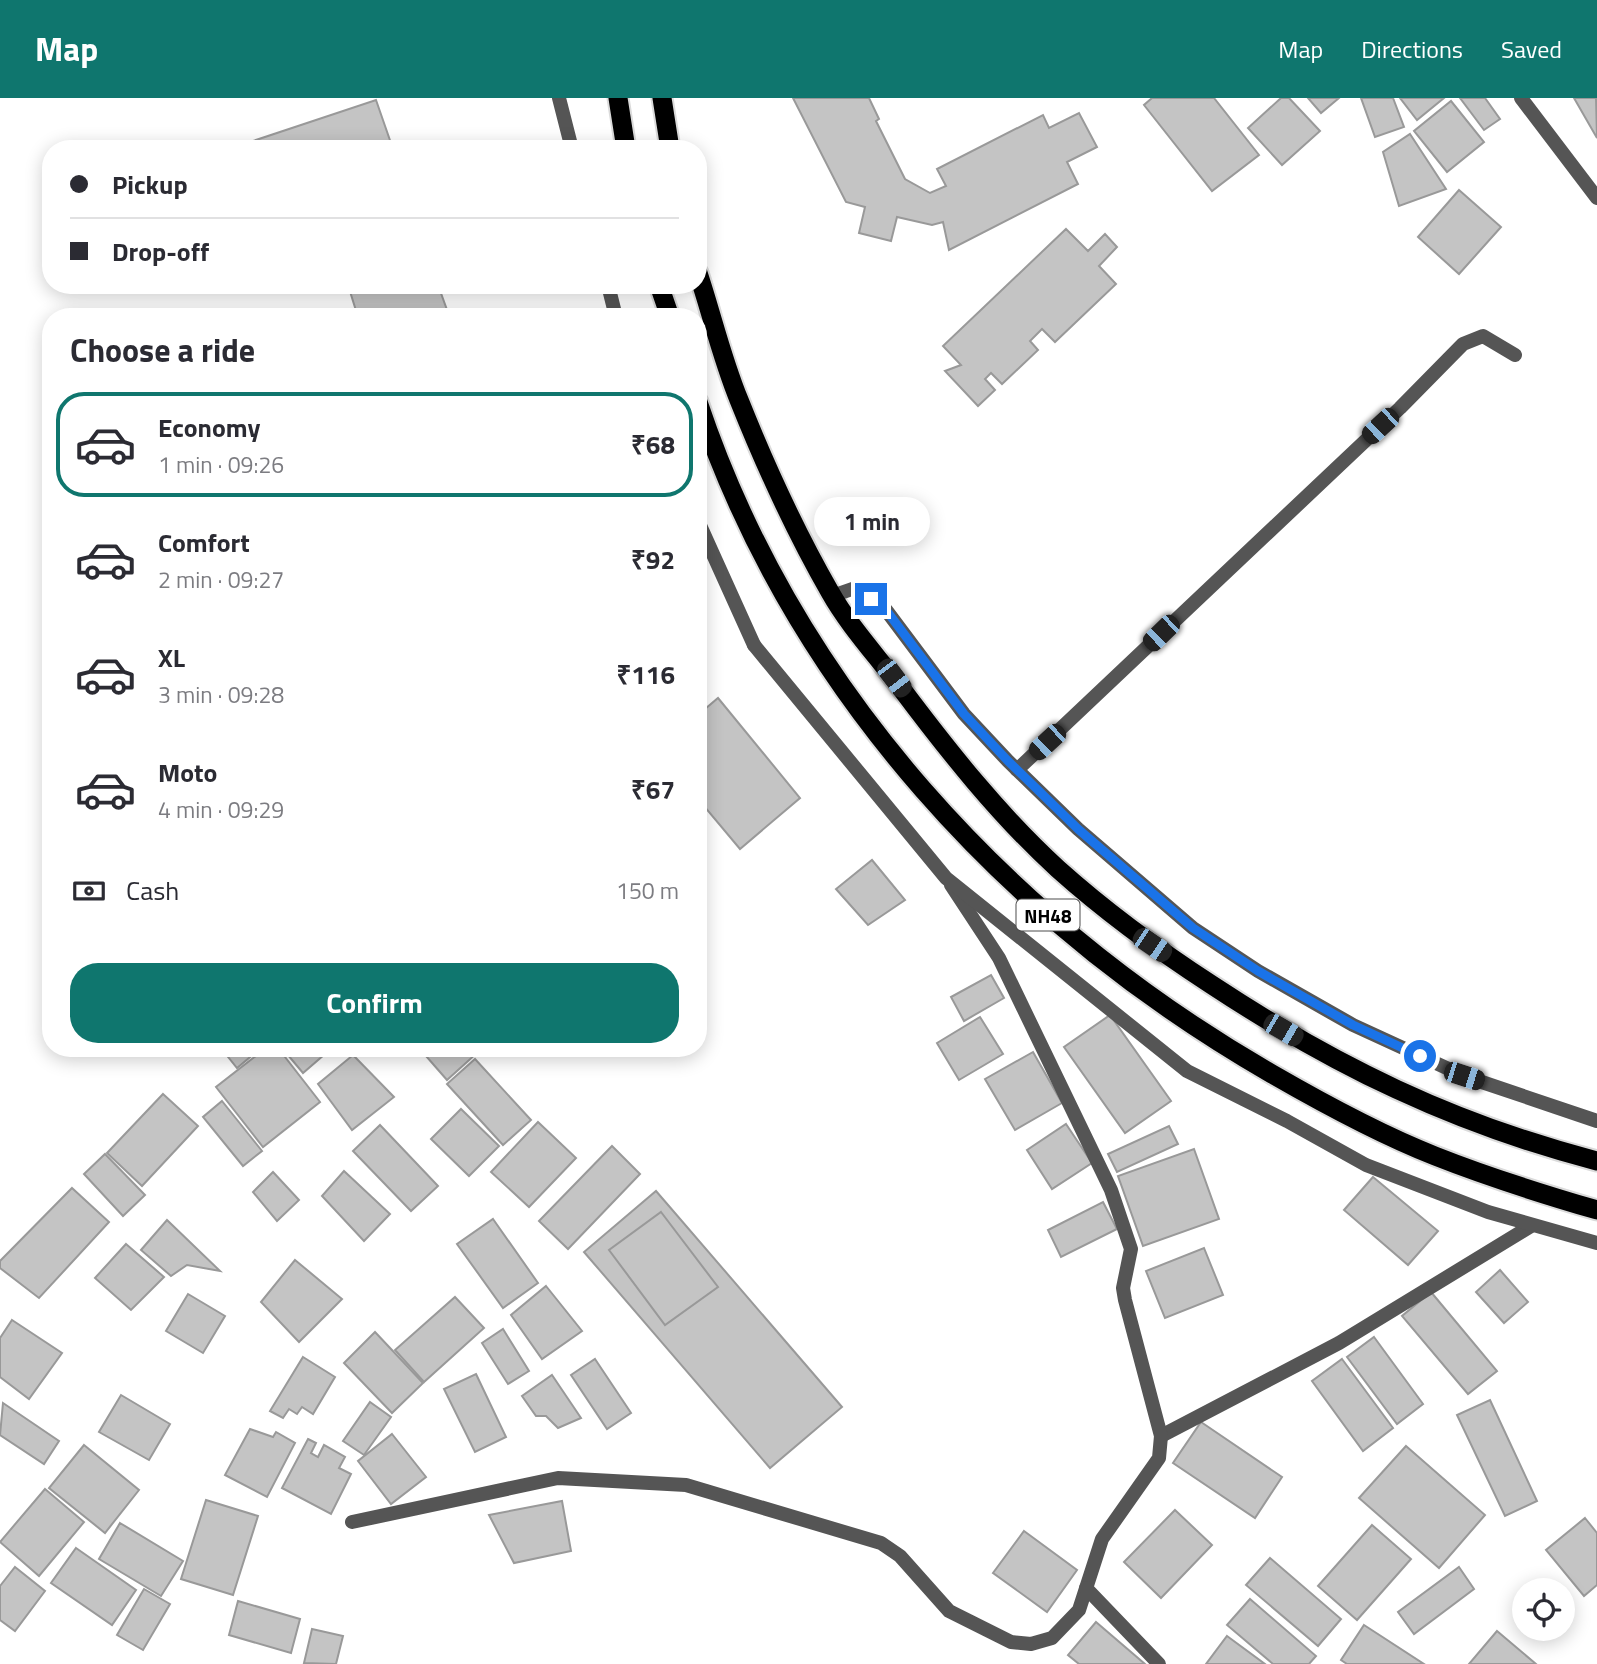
<!DOCTYPE html>
<meta charset="utf-8">
<style>
:root{--surface:#fff;--page:#f2f2f3;--text:#2b2b33;--muted:#7c7c81;--line:#e1e1e2;--accent:#0f766e}
body{margin:0;font-family:"Titillium Web",sans-serif;background:var(--page);color:var(--text);height:100vh;display:flex;flex-direction:column;font-size:26px;white-space:nowrap}
*{box-sizing:border-box;margin:0}
p{font-size:23px;color:var(--muted)}
.icon{flex:none;width:38px;height:38px;fill:none;stroke:currentColor;stroke-width:2;stroke-linecap:round;stroke-linejoin:round}
.map{position:relative;flex:1;overflow:hidden}
.details{position:absolute;left:42px;top:210px;width:665px;height:749px;display:flex;flex-direction:column;background:var(--surface);border-radius:28px;box-shadow:0 4px 18px #0003}
.details>*{flex:none}
.top-card{position:absolute;left:42px;top:42px;width:665px;height:154px;border-radius:28px;box-shadow:0 4px 18px #0003;display:grid;align-content:center;height:154px;padding:0 28px;background:var(--surface)}
.tools{position:absolute;left:1512px;top:1480px;display:grid;gap:14px}
.tools a{display:grid;place-items:center;width:63px;height:63px;border-radius:50%;background:var(--surface);box-shadow:0 4px 18px #0003;font-size:35px}
.end{position:absolute;width:32px;height:32px;margin:-16px;border:9px solid #1a73e8;background:#fff;box-shadow:0 0 0 4px #fff}
.from{border-radius:50%}
.bubble{position:absolute;height:49px;border-radius:24px;background:var(--surface);box-shadow:0 4px 18px #0003;font-size:23px;font-weight:700;line-height:49px;text-align:center}
.car{position:absolute;width:21px;height:42px;margin:-21px -10px;border-radius:9px;box-shadow:0 0 5px 2px #0007;background:linear-gradient(#222 24%,#8ab4d8 0 40%,#222 0 76%,#8ab4d8 0 86%,#222 0)}
.top-card b{display:flex;align-items:center;gap:24px;height:66px;font-size:26px}
.top-card b+b{border-top:2px solid var(--line)}
.top-card i{width:18px;height:18px;background:var(--text)}
ul{padding:0;list-style:none}
li{display:flex;align-items:center;gap:21px;height:105px;margin:0 14px 10px;padding:0 14px;border:4px solid transparent;border-radius:28px}
li div{flex:1}
li b{display:block;font-size:26px}
li em{font-style:normal;font-weight:700}
li.active{border-color:var(--accent)}
li>.icon{width:63px;height:63px;stroke-width:1.5}
h2{padding:0 28px;font-size:32px;line-height:84px}
.pay{display:flex;align-items:center;gap:18px;height:77px;padding:0 28px;font-size:26px}
.pay p{margin-inline-start:auto}
.button{display:flex;gap:14px;margin-top:auto;padding:14px 28px}
.button a{flex:1;height:80px;border-radius:28px;background:var(--accent);color:#fff;font-size:28px;font-weight:700;line-height:80px;text-align:center}
header{display:flex;align-items:center;gap:42px;box-sizing:border-box;height:98px;padding:0 35px;background:var(--accent);color:#fff}
header strong{font-size:33px}
nav{display:flex;gap:38px;margin-inline-start:auto;font-size:24px}
.map>svg:first-child{display:block}
</style>
<header>
<strong>Map</strong>
<nav><a>Map</a><a>Directions</a><a>Saved</a></nav>
</header>
<div class="map">
<svg width="1597" height="1566" viewBox="0 0 1597 1566">
<rect width="100%" height="100%" fill="#fff"/>
<!-- building -->
<g fill="#c4c4c4" stroke="#999" stroke-width="2">
<path d="M793 0H869L879 21 876 23 905 81 930 95 946 88 937 71 1043 17 1049 30 1079 15 1097 49 1067 64 1078 86 949 152 943 124 932 127 897 119 891 143 859 135 865 109 846 104Z"/>
<path d="M1152 0H1214L1259 57 1212 93 1144 7Z"/>
<path d="M1281 0H1289L1320 33 1282 67 1248 30Z"/>
<path d="M1308 0H1339L1321 15Z"/>
<path d="M1361 0H1393L1404 29 1375 39Z"/>
<path d="M1400 0H1444L1417 22Z"/>
<path d="M1460 0H1485L1500 21 1484 32Z"/>
<path d="M1574 0H1596L1597 40Z"/>
<path d="M376 2 393 51H239L238 48Z"/>
<path d="M1451 3 1484 44 1447 74 1414 33Z"/>
<path d="M1410 36 1446 91 1399 108 1383 54Z"/>
<path d="M1459 92 1501 129 1459 176 1418 139Z"/>
<path d="M1066 131 1088 153 1105 136 1117 149 1099 168 1116 186 1055 244 1042 231 1030 243 1038 252 1002 286 991 275 985 281 995 292 978 308 945 273 961 267 943 248Z"/>
<path d="M348 187H438L447 212 427 219H358Z"/>
<path d="M718 600 800 700 740 751 698 701V617Z"/>
<path d="M872 762 905 802 868 827 836 791Z"/>
<path d="M991 877 1004 900 964 923 951 899Z"/>
<path d="M1110 917 1171 1003 1125 1035 1064 949Z"/>
<path d="M980 919 1003 956 959 982 937 945Z"/>
<path d="M221 950H261L237 970Z"/>
<path d="M266 950H278L320 1004 263 1049 216 989Z"/>
<path d="M282 950H332L303 975Z"/>
<path d="M419 950H473L477 955 447 982Z"/>
<path d="M1033 954 1062 1005 1015 1032 985 981Z"/>
<path d="M353 957 394 999 352 1032 318 986Z"/>
<path d="M475 961 531 1022 503 1047 447 986Z"/>
<path d="M163 996 198 1028 142 1088 107 1055Z"/>
<path d="M222 1003 262 1053 243 1068 203 1019Z"/>
<path d="M461 1011 499 1048 469 1078 431 1041Z"/>
<path d="M538 1024 576 1060 529 1109 491 1074Z"/>
<path d="M1066 1026 1092 1065 1052 1091 1027 1052Z"/>
<path d="M380 1027 438 1088 411 1113 353 1053Z"/>
<path d="M1169 1028 1178 1046 1117 1074 1108 1056Z"/>
<path d="M612 1048 640 1076 568 1151 539 1123Z"/>
<path d="M1194 1051 1219 1121 1143 1148 1118 1078Z"/>
<path d="M105 1056 145 1097 123 1118 84 1076Z"/>
<path d="M344 1073 390 1116 364 1143 322 1098Z"/>
<path d="M273 1074 299 1102 277 1123 253 1094Z"/>
<path d="M1373 1079 1438 1133 1408 1167 1344 1112Z"/>
<path d="M72 1090 109 1124 39 1200 0 1170V1163Z"/>
<path d="M656 1093 842 1309 770 1370 584 1154Z"/>
<path d="M1103 1104 1117 1131 1061 1159 1048 1132Z"/>
<path d="M661 1114 718 1189 665 1227 609 1152Z"/>
<path d="M493 1121 538 1185 503 1210 457 1146Z"/>
<path d="M167 1122 220 1173 187 1167 171 1178 141 1152Z"/>
<path d="M126 1146 164 1179 131 1212 95 1180Z"/>
<path d="M1204 1150 1223 1197 1165 1220 1146 1173Z"/>
<path d="M295 1162 342 1201 299 1244 261 1204Z"/>
<path d="M1500 1172 1528 1204 1504 1225 1476 1194Z"/>
<path d="M546 1188 582 1233 542 1261 511 1217Z"/>
<path d="M1431 1194 1497 1273 1468 1296 1402 1218Z"/>
<path d="M188 1196 225 1218 203 1255 166 1233Z"/>
<path d="M455 1199 484 1230 424 1284 395 1252Z"/>
<path d="M12 1222 62 1255 29 1301 0 1279V1240Z"/>
<path d="M503 1231 529 1273 508 1286 482 1245Z"/>
<path d="M375 1234 423 1285 392 1315 344 1265Z"/>
<path d="M1374 1239 1423 1306 1397 1326 1347 1259Z"/>
<path d="M303 1259 335 1279 313 1316 302 1309 297 1316 289 1311 283 1320 270 1313Z"/>
<path d="M595 1261 631 1315 607 1331 571 1277Z"/>
<path d="M1342 1261 1393 1330 1363 1353 1312 1283Z"/>
<path d="M476 1276 506 1339 475 1354 444 1291Z"/>
<path d="M552 1277 581 1320 558 1330 546 1318H536L522 1298Z"/>
<path d="M121 1297 170 1326 149 1362 99 1334Z"/>
<path d="M1490 1302 1537 1403 1505 1418 1457 1317Z"/>
<path d="M370 1304 391 1319 364 1357 343 1343Z"/>
<path d="M3 1305 59 1343 44 1366 0 1337Z"/>
<path d="M1201 1324 1282 1379 1255 1420 1173 1365Z"/>
<path d="M250 1331 273 1339 276 1334 295 1345 267 1399 225 1377Z"/>
<path d="M392 1336 426 1379 391 1406 358 1363Z"/>
<path d="M308 1341 316 1345 311 1355 318 1359 324 1347 345 1359 339 1370 351 1376 331 1416 282 1390Z"/>
<path d="M84 1347 139 1392 105 1435 49 1390Z"/>
<path d="M1406 1348 1485 1417 1439 1470 1359 1400Z"/>
<path d="M45 1391 84 1424 39 1478 0 1444Z"/>
<path d="M206 1402 258 1418 233 1497 181 1481Z"/>
<path d="M562 1403 571 1453 514 1465 489 1417Z"/>
<path d="M1175 1412 1212 1447 1161 1500 1124 1464Z"/>
<path d="M1585 1420 1597 1435V1487L1584 1498 1546 1452Z"/>
<path d="M120 1425 183 1463 161 1498 99 1461Z"/>
<path d="M1372 1427 1411 1461 1357 1522 1318 1488Z"/>
<path d="M1024 1433 1077 1472 1047 1514 993 1475Z"/>
<path d="M76 1450 136 1492 112 1527 51 1485Z"/>
<path d="M1270 1460 1341 1521 1318 1548 1246 1487Z"/>
<path d="M15 1469 45 1493 15 1533 0 1522V1488Z"/>
<path d="M1459 1469 1474 1491 1414 1536 1398 1514Z"/>
<path d="M144 1491 170 1506 143 1552 117 1537Z"/>
<path d="M1250 1501 1316 1558 1309 1566H1273L1227 1527Z"/>
<path d="M238 1503 300 1521 291 1555 229 1537Z"/>
<path d="M1096 1524 1145 1566H1079L1068 1557Z"/>
<path d="M1364 1527 1424 1566H1347L1341 1562Z"/>
<path d="M312 1531 343 1538 336 1566 304 1565Z"/>
<path d="M1497 1533 1536 1566H1469Z"/>
<path d="M1227 1538 1265 1566H1206Z"/>
</g>
<g fill="none" stroke-linecap="round" stroke-linejoin="round">
<!-- trunk casing -->
<g stroke="#dbdbdb" stroke-width="23">
<g id="trunk">
<path d="M618 0 626 51"/>
<path d="M662 0 670 51"/>
<path d="M698 175C712 217 722 261 739 302 765 367 795 433 830 494 849 528 878 559 901 590 949 654 999 717 1058 771 1106 814 1158 852 1212 887 1335 968 1454 1026 1597 1063"/>
<path d="M659 187 670 219"/>
<path d="M698 304C795 593 1010 825 1272 976 1324 1006 1379 1036 1435 1058 1488 1079 1542 1096 1597 1112"/>
</g>
</g>
<!-- service -->
<path stroke="#555" stroke-width="14" d="M1017 672 1400 310 1463 246 1483 238 1515 257"/>
<!-- minor -->
<g stroke="#555" stroke-width="14">
<path d="M559 0 572 51"/>
<path d="M1521 0 1597 100"/>
<path d="M608 187 616 219"/>
<path d="M698 423 754 547"/>
<path d="M1161 1338 1339 1245 1531 1128"/>
<path d="M352 1424 558 1380 686 1387 881 1445 900 1458 949 1513 1011 1544 1031 1546 1052 1540 1079 1512 1102 1441 1159 1360 1161 1338 1125 1202 1123 1190 1131 1151 1111 1092 999 860 951 787"/>
<path d="M1086 1490 1159 1566"/>
</g>
<!-- tertiary -->
<g stroke="#555" stroke-width="14">
<path d="M832 498 855 490 886 512 964 616 1008 663 1078 731 1193 830 1258 873 1353 927 1464 978 1597 1023"/>
<path d="M754 547 946 780 1187 973 1287 1023 1366 1067 1488 1114 1597 1145"/>
</g>
<!-- trunk -->
<use href="#trunk" stroke="#000" stroke-width="19"/>
</g>
<g fill="none" stroke-linecap="round" stroke-linejoin="round">
<!-- route -->
<path stroke="#1a73e8" stroke-width="9" d="M871 501 886 512 964 616 1008 663 1078 731 1193 830 1258 873 1353 927 1420 958"/>
</g>
<g text-anchor="middle" dominant-baseline="central" stroke-width="7" stroke-linejoin="round" paint-order="stroke">
<!-- shield labels -->
<rect fill="#fff" stroke="#4c4c4c" stroke-width="2" x="1016.5" y="801.5" width="63" height="31" rx="5"/>
<g font-size="19" font-weight="bold" fill="#000">
<text x="1048" y="817">NH48</text>
</g>
</g>
</svg>
<div class="tools">
<a><svg class="icon" aria-label="locate" viewBox="0 0 24 24"><circle cx="12" cy="12" r="6"/><path d="M12 2v4M12 18v4M2 12h4M18 12h4"/></svg></a>
</div>
<i class="end from" style="left:1420px;top:958px"></i>
<i class="end" style="left:871px;top:501px"></i>
<div class="bubble" style="left:814px;top:399px;width:116px">1 min</div>
<i class="car" style="left:1380px;top:328px;rotate:227deg"></i>
<i class="car" style="left:1161px;top:535px;rotate:226deg"></i>
<i class="car" style="left:894px;top:580px;rotate:143deg"></i>
<i class="car" style="left:1047px;top:644px;rotate:227deg"></i>
<i class="car" style="left:1152px;top:847px;rotate:124deg"></i>
<i class="car" style="left:1283px;top:932px;rotate:120deg"></i>
<i class="car" style="left:1464px;top:978px;rotate:108deg"></i>
<div class="top-card">
<b><i class="from"></i>Pickup</b>
<b><i></i>Drop-off</b>
</div>
<section class="details">
<h2>Choose a ride</h2>
<ul>
<li class="active"><svg class="icon" aria-label="car" viewBox="0 0 24 24"><path d="M5 17H2v-5l4-1 3-4h7l3 4 3 1v5h-3M9 17h6M6 11h13"/><circle cx="7" cy="17" r="2"/><circle cx="17" cy="17" r="2"/></svg><div><b>Economy</b><p>1 min · 09:26</p></div><em>₹68</em></li>
<li><svg class="icon" aria-label="car" viewBox="0 0 24 24"><path d="M5 17H2v-5l4-1 3-4h7l3 4 3 1v5h-3M9 17h6M6 11h13"/><circle cx="7" cy="17" r="2"/><circle cx="17" cy="17" r="2"/></svg><div><b>Comfort</b><p>2 min · 09:27</p></div><em>₹92</em></li>
<li><svg class="icon" aria-label="car" viewBox="0 0 24 24"><path d="M5 17H2v-5l4-1 3-4h7l3 4 3 1v5h-3M9 17h6M6 11h13"/><circle cx="7" cy="17" r="2"/><circle cx="17" cy="17" r="2"/></svg><div><b>XL</b><p>3 min · 09:28</p></div><em>₹116</em></li>
<li><svg class="icon" aria-label="car" viewBox="0 0 24 24"><path d="M5 17H2v-5l4-1 3-4h7l3 4 3 1v5h-3M9 17h6M6 11h13"/><circle cx="7" cy="17" r="2"/><circle cx="17" cy="17" r="2"/></svg><div><b>Moto</b><p>4 min · 09:29</p></div><em>₹67</em></li>
</ul>
<div class="pay"><svg class="icon" aria-label="cash" viewBox="0 0 24 24"><path d="M3 7h18v10H3z"/><circle cx="12" cy="12" r="2"/></svg>Cash<p>150 m</p></div>
<div class="button"><a>Confirm</a></div>
</section>
</div>
